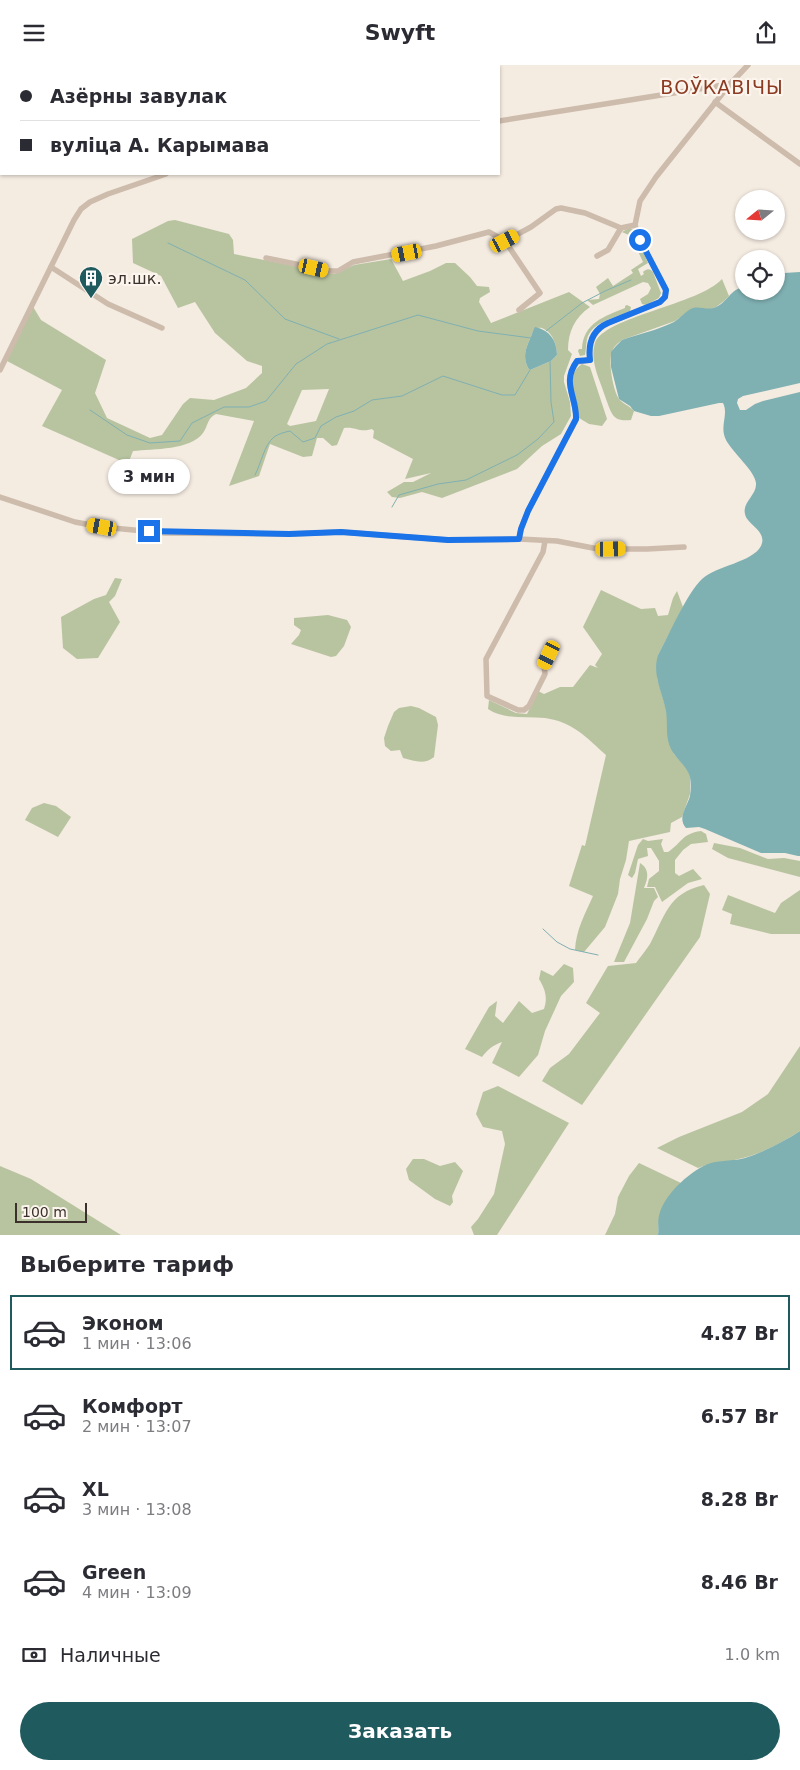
<!DOCTYPE html>
<html lang="ru">
<meta charset="utf-8">
<style>
:root{--surface:#fff;--page:#f7f7f7;--text:#2b2b33;--muted:#7c7c81;--line:#e1e1e2;--accent:#1f5a5e}
body{margin:0;font-family:"DejaVu Sans",sans-serif;background:var(--page);color:var(--text);height:100vh;display:flex;flex-direction:column;font-size:19px;white-space:nowrap}
*{box-sizing:border-box;margin:0}
p{font-size:16px;color:var(--muted)}
.icon{flex:none;width:28px;height:28px;fill:none;stroke:currentColor;stroke-width:2;stroke-linecap:round;stroke-linejoin:round}
.map{position:relative;height:1170px;overflow:hidden}
.details{display:flex;flex-direction:column;background:var(--surface);flex:1}
.details>*{flex:none}
.guide{position:absolute;left:0px;top:0px;width:500px;height:110px;box-shadow:0 1px 4px #0004;display:grid;align-content:center;height:110px;padding:0 20px;background:var(--surface)}
.needle{width:32px;rotate:252deg}
.tools{position:absolute;left:735px;top:125px;display:grid;gap:10px}
.tools a{display:grid;place-items:center;width:50px;height:50px;border-radius:50%;background:var(--surface);box-shadow:0 1px 4px #0004;font-size:25px}
.scale{position:absolute;left:15px;bottom:12px;width:72px;box-sizing:border-box;padding-left:5px;border:2px solid #3b302b;border-top:0;font-size:14px;line-height:18px;white-space:nowrap;color:#3b302b;-webkit-text-stroke:4px #fbf5ee;paint-order:stroke}
.end{position:absolute;width:22px;height:22px;margin:-11px;border:6px solid #1a73e8;background:#fff;box-shadow:0 0 0 2px #fff}
.from{border-radius:50%}
.bubble{position:absolute;height:35px;border-radius:18px;background:var(--surface);box-shadow:0 1px 4px #0004;font-size:16px;font-weight:700;line-height:35px;text-align:center}
.car{position:absolute;width:15px;height:30px;margin:-15px -8px;border-radius:6px;box-shadow:0 0 4px 1px #0007;background:linear-gradient(#f5c518 24%,#345 0 40%,#f5c518 0 76%,#345 0 86%,#f5c518 0)}
.guide b{display:flex;align-items:center;gap:18px;height:48px;font-size:19px}
.guide b+b{border-top:1px solid var(--line)}
.guide i{width:12px;height:12px;background:var(--text)}
ul{padding:0;list-style:none}
li{display:flex;align-items:center;gap:15px;height:75px;margin:0 10px 8px;padding:0 10px;border:2px solid transparent;border-radius:0px}
li div{flex:1}
li b{display:block;font-size:19px}
li em{font-style:normal;font-weight:700}
li.selected{border-color:var(--accent)}
li>.icon{width:45px;height:45px;stroke-width:1.5}
h2{padding:0 20px;font-size:22px;line-height:60px}
.pay{display:flex;align-items:center;gap:12px;height:55px;padding:0 20px;font-size:19px}
.pay p{margin-inline-start:auto}
.button{display:flex;gap:10px;margin-top:auto;padding:10px 20px}
.button a{flex:1;height:58px;border-radius:30px;background:var(--accent);color:#fff;font-size:20px;font-weight:700;line-height:58px;text-align:center}
header{display:flex;justify-content:space-between;align-items:center;height:65px;padding:0 20px;background:var(--surface);font-size:22px;font-weight:700}
.map>svg:first-child{display:block}
</style>
<header><svg class="icon" aria-label="menu" viewBox="0 0 24 24"><path d="M4 6h16M4 12h16M4 18h16"/></svg>Swyft<svg class="icon" aria-label="share" viewBox="0 0 24 24"><path d="M12 15V3M7 8l5-5 5 5M5 13v7h14v-7"/></svg></header>
<div class="map">
<svg width="800" height="1170" viewBox="0 0 800 1170">
<rect width="100%" height="100%" fill="#f4ebe1"/>
<!-- green -->
<g fill="#b8c4a0" fill-rule="evenodd">
<path d="M175 155 229 169 233 175 234 189 334 209 354 200 391 194 403 216 430 206 446 198H455L470 212 477 221 489 222 490 227 480 233 479 237 491 258 569 227 590 242C575 252 568 267 568 285L572 289 564 311V317L570 337 571 351 561 369 542 381 517 404 442 433 422 427 400 433 392 432 387 427 404 417H413L431 408 405 414 413 394 373 373 374 366 372 364C359 368 355 361 344 363L337 380 332 381 323 373H317L312 391 303 392 270 379 259 411 229 421 254 356 216 349C207 353 208 361 203 368 191 385 153 384 133 386L128 399 42 361 62 325 7 296 32 240 41 255 106 295 95 328 107 353 150 373 162 370 183 339 190 333 214 335 246 323 262 308V301L247 296 215 268 195 237 178 243 161 211 133 198 132 174 168 156ZM535 263C538 263 541 262 544 264 553 268 557 281 557 290L551 296 530 305 528 303C523 292 525 285 530 274 532 270 532 267 535 263ZM329 324 316 356 290 361 287 359 302 325Z"/>
<path d="M629 163 633 164 648 198 638 204 641 211 644 209 643 207C647 204 649 203 653 207L661 228 659 233 646 240 642 239 640 234 648 229 651 223 648 218 643 217 593 240 587 235 599 234 600 229 596 222 608 213 613 221 633 208 631 205 643 197 631 171 622 167Z"/>
<path d="M722 214 729 231 724 236 716 242 711 244H692L675 256 622 275C618 278 613 282 612 287 608 297 613 325 619 334 623 339 630 341 634 346L631 355C613 357 612 350 606 334 601 317 589 296 595 278 604 252 700 239 722 214Z"/>
<path d="M627 240 631 242 630 246C616 253 592 256 587 274 586 279 586 285 585 290L580 291 578 286 579 284H582C583 258 605 251 625 243V241Z"/>
<path d="M582 299 590 302 607 354 602 361 589 359 579 353C577 337 563 311 582 299Z"/>
<path d="M115 513 122 514 115 531 109 537 120 557 98 593 77 594 63 583 61 552 94 534 106 530Z"/>
<path d="M601 525 641 544 655 543 658 551 668 550 673 533 677 526 683 542 658 590 657 613 666 644 674 689 688 705 690 711V729L682 752 671 758 670 767 629 776 626 795 620 814 618 829 605 862 584 887 575 885C576 865 585 849 593 831L569 821 582 780 585 781 606 690C586 672 573 657 545 653 526 651 504 655 488 644L489 635 516 648 527 649 538 626 544 629 560 622H573L590 600 598 603 595 600 602 589 583 562Z"/>
<path d="M328 550 347 555 351 562 344 581 336 591 331 592 291 579 299 570 301 565 294 560V553Z"/>
<path d="M411 641 419 643 436 652 438 660 434 692C424 700 415 696 403 693L400 685 391 686 385 681 384 673 388 661 394 647 399 643Z"/>
<path d="M44 738 56 741 71 752 58 772 25 755 32 743Z"/>
<path d="M701 766 706 769 708 777 691 779 683 785 675 795V808L679 811 693 804 702 814 688 818 662 837 655 822H647L649 814 659 806V796L651 783H647L648 791 638 794 635 808 632 813 628 810 638 780 643 774 648 776 663 774 661 779 664 787H668C683 777 681 769 701 766Z"/>
<path d="M714 778 740 783 768 794 784 793 800 796V812L728 793 712 784Z"/>
<path d="M640 798C650 804 648 814 644 823H654L658 832 654 836 647 854 624 897H614L630 858Z"/>
<path d="M704 820 710 829 700 872 582 1040 542 1016 550 1003 569 989 600 948 586 938 608 901 636 898C641 891 646 885 650 879 665 851 668 828 704 820Z"/>
<path d="M800 825V869H771L730 859 732 849 722 845 728 830 775 848 781 838Z"/>
<path d="M564 899 573 903 574 917 561 931 545 966 538 990 519 1012 492 998 502 977C493 980 487 985 482 992L465 984 489 942 497 936 495 951 503 958 519 936 532 948 544 944C548 932 545 924 539 914L541 905 553 911Z"/>
<path d="M800 981V1066C783 1077 763 1088 743 1093 728 1097 713 1097 698 1103L657 1083 679 1072 742 1047 768 1029Z"/>
<path d="M498 1021 569 1058 497 1170H474L471 1162 478 1154 494 1129 505 1079 502 1066 483 1062 476 1049 483 1027Z"/>
<path d="M413 1094H424L440 1101 455 1097 463 1106 452 1131 453 1137 450 1141 435 1134 409 1115 406 1104Z"/>
<path d="M639 1098 681 1118C664 1138 659 1143 658 1170H605L615 1149 618 1132 629 1111Z"/>
<path d="M0 1101 31 1114 121 1170H0Z"/>
</g>
<!-- water -->
<g fill="#7fb0b2">
<path d="M800 207V318L743 331 738 334 737 338 740 345H746L755 339 763 336 800 327V791H798L785 788H761L705 764 699 762 686 763C677 753 687 742 690 731 691 725 691 718 690 712 687 701 676 694 671 684 665 672 668 659 666 646 662 626 652 610 658 590 669 570 687 528 702 514 716 501 753 497 761 481 768 466 747 460 745 449 742 437 757 430 756 418 755 406 733 388 726 375 719 361 729 350 723 338H719L659 351H651L634 346 630 341 619 334 611 302V287L616 281 622 275C639 269 658 265 674 257 681 253 685 246 693 243 701 241 708 246 716 242 728 237 730 224 744 222V226H776V211L784 208Z"/>
<path d="M535 262C550 265 557 276 557 290L551 296 530 305 528 303C523 292 525 285 530 274 532 270 532 267 535 262Z"/>
<path d="M800 1066V1170H658C659 1162 657 1155 660 1147 666 1128 692 1104 711 1098 722 1095 734 1096 745 1093 764 1087 783 1077 800 1066Z"/>
</g>
<g fill="none" stroke-linecap="round" stroke-linejoin="round">
<!-- stream -->
<g stroke="#7fb0b2" stroke-width="1">
<path d="M168 178 245 215 285 254 339 274"/>
<path d="M546 266 582 238 605 226 631 215"/>
<path d="M90 345 127 370 150 378 180 376 192 358 224 342H249L266 336 296 299 327 279 418 250 478 266 531 273"/>
<path d="M255 410C261 399 264 380 274 372 278 369 285 367 290 366L303 377 315 373 321 361 336 352 354 346 372 335 402 331 443 311 502 330H515L530 305"/>
<path d="M392 442 399 430 438 419 466 415 517 390 538 374 554 357 551 337 550 295"/>
<path d="M543 864 557 877 570 884 598 890"/>
</g>
<!-- minor -->
<g stroke="#cdbbac" stroke-width="5.5">
<path d="M715 37 800 99"/>
<path d="M499 56 730 19 748 0"/>
<path d="M505 176 540 228 519 245"/>
<path d="M597 191 608 185 621 163"/>
<path d="M266 193 330 206H338L353 197 436 181 489 167 505 176 531 162 556 144 561 143 585 148 621 163 635 160"/>
<path d="M51 202 108 239 162 263"/>
<path d="M0 305 74 155 81 144 90 137 108 129 166 109"/>
<path d="M0 432 75 457 102 462 165 468 289 469 341 467 448 475 519 474 557 476 598 484H647L684 482"/>
<path d="M519 474 521 463 528 446 576 355C577 333 561 318 577 297L590 295C588 279 592 266 608 258L660 237 665 232 666 225 640 175 635 160 640 136 656 112 730 19"/>
<path d="M545 476 543 487 486 594 487 631 518 645H524L529 641 545 609 544 600 554 580"/>
</g>
</g>
<g fill="none" stroke-linecap="round" stroke-linejoin="round">
<!-- route -->
<path stroke="#1a73e8" stroke-width="6" d="M149 466 289 469 341 467 448 475 519 474 521 464 528 446 576 354C577 332 561 318 577 296L590 295C588 279 592 265 608 258L660 237 665 232 666 225 640 175"/>
</g>
<!-- icons -->
<defs>
<g id="building-pin" transform="scale(1.25)"><path d="M0 17L-7.5 6A9.5 9.5 0 1 1 7.5 6Z" fill="#1f5a5e" stroke="#fbf5ee"/><path d="M-4-6H4V6H1V3H-1V6H-4ZM-2.5-4.3h1.7v1.8h-1.7ZM.8-4.3h1.7v1.8H.8ZM-2.5-1h1.7V.8h-1.7ZM.8-1h1.7V.8H.8Z" fill="#fff"/></g>
</defs>
<g fill-rule="evenodd">
<use href="#building-pin" x="91" y="213"/>
</g>
<g text-anchor="middle" dominant-baseline="central" stroke-width="4.5" stroke-linejoin="round" paint-order="stroke">
<!-- poi labels -->
<g font-size="16" fill="#3b302b" stroke="#fbf5ee" text-anchor="start">
<text x="108" y="213">эл.шк.</text>
</g>
<!-- quarter labels -->
<g font-size="19" letter-spacing="1" fill="#8c3b22" stroke="#fbf5ee">
<text x="722" y="22">ВОЎКАВІЧЫ</text>
</g>
</g>
</svg>
<div class="tools">
<a><svg class="needle" viewBox="-14 -14 28 28"><path d="M0-13l5 13h-10z" fill="#e53935"/><path d="M0 13l5-13h-10z" fill="#7c7c81"/></svg></a>
<a><svg class="icon" aria-label="locate" viewBox="0 0 24 24"><circle cx="12" cy="12" r="6"/><path d="M12 2v4M12 18v4M2 12h4M18 12h4"/></svg></a>
</div>
<div class="scale">100 m</div>
<i class="end from" style="left:640px;top:175px"></i>
<i class="end" style="left:149px;top:466px"></i>
<div class="bubble" style="left:108px;top:394px;width:82px">3 мин</div>
<i class="car" style="left:505px;top:176px;rotate:63deg"></i>
<i class="car" style="left:407px;top:188px;rotate:259deg"></i>
<i class="car" style="left:314px;top:203px;rotate:103deg"></i>
<i class="car" style="left:102px;top:462px;rotate:280deg"></i>
<i class="car" style="left:611px;top:484px;rotate:89deg"></i>
<i class="car" style="left:549px;top:590px;rotate:206deg"></i>
<div class="guide">
<b><i class="from"></i>Азёрны завулак</b>
<b><i></i>вуліца А. Карымава</b>
</div>
</div>
<section class="details">
<h2>Выберите тариф</h2>
<ul>
<li class="selected"><svg class="icon" aria-label="car" viewBox="0 0 24 24"><path d="M5 17H2v-5l4-1 3-4h7l3 4 3 1v5h-3M9 17h6M6 11h13"/><circle cx="7" cy="17" r="2"/><circle cx="17" cy="17" r="2"/></svg><div><b>Эконом</b><p>1 мин · 13:06</p></div><em>4.87 Br</em></li>
<li><svg class="icon" aria-label="car" viewBox="0 0 24 24"><path d="M5 17H2v-5l4-1 3-4h7l3 4 3 1v5h-3M9 17h6M6 11h13"/><circle cx="7" cy="17" r="2"/><circle cx="17" cy="17" r="2"/></svg><div><b>Комфорт</b><p>2 мин · 13:07</p></div><em>6.57 Br</em></li>
<li><svg class="icon" aria-label="car" viewBox="0 0 24 24"><path d="M5 17H2v-5l4-1 3-4h7l3 4 3 1v5h-3M9 17h6M6 11h13"/><circle cx="7" cy="17" r="2"/><circle cx="17" cy="17" r="2"/></svg><div><b>XL</b><p>3 мин · 13:08</p></div><em>8.28 Br</em></li>
<li><svg class="icon" aria-label="car" viewBox="0 0 24 24"><path d="M5 17H2v-5l4-1 3-4h7l3 4 3 1v5h-3M9 17h6M6 11h13"/><circle cx="7" cy="17" r="2"/><circle cx="17" cy="17" r="2"/></svg><div><b>Green</b><p>4 мин · 13:09</p></div><em>8.46 Br</em></li>
</ul>
<div class="pay"><svg class="icon" aria-label="cash" viewBox="0 0 24 24"><path d="M3 7h18v10H3z"/><circle cx="12" cy="12" r="2"/></svg>Наличные<p>1.0 km</p></div>
<div class="button"><a>Заказать</a></div>
</section>
